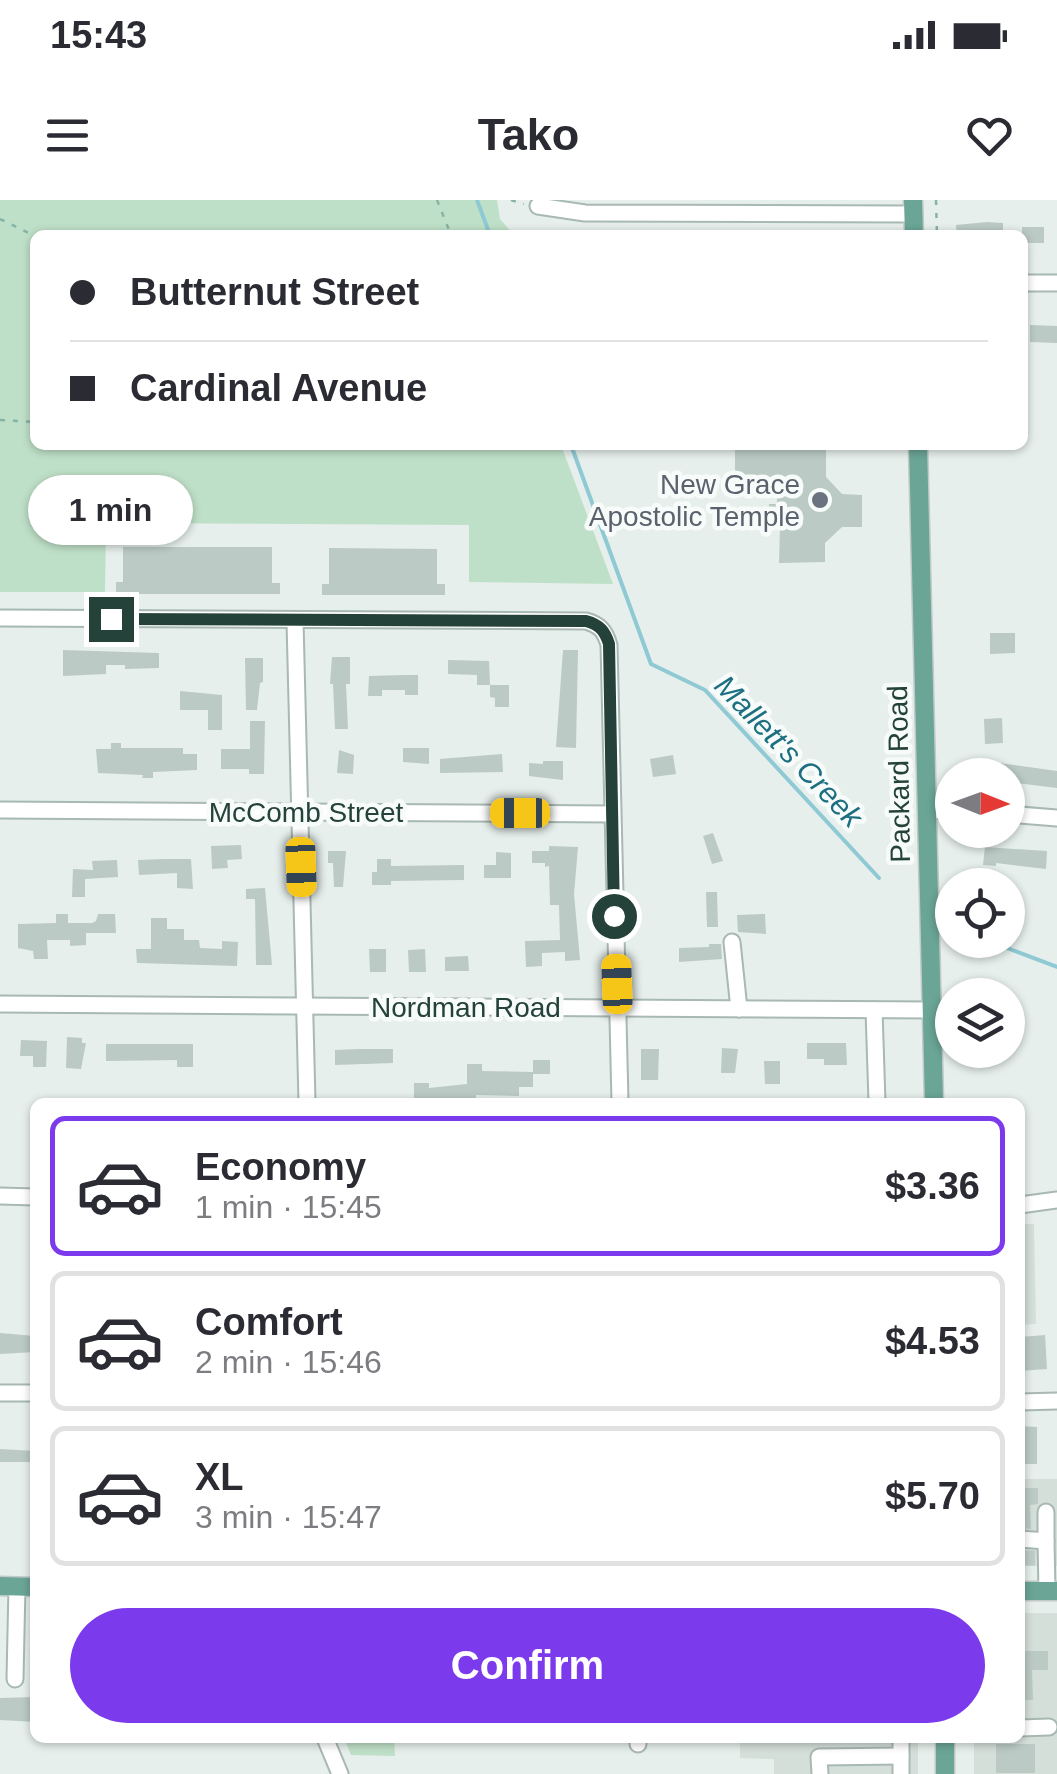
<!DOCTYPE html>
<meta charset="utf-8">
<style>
:root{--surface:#fff;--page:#f7f7f7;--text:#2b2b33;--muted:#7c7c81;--line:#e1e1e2;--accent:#7c3aed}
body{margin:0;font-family:Helvetica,sans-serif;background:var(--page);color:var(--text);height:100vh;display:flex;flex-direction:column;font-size:38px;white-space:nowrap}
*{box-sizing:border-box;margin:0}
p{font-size:32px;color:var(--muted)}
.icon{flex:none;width:55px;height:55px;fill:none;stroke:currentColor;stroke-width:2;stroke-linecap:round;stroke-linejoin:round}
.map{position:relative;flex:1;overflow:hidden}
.drawer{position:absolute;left:30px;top:898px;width:995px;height:645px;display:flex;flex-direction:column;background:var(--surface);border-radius:15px;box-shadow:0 2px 8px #0004}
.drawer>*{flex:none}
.hud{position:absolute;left:30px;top:30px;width:998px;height:220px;border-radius:15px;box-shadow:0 2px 8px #0004;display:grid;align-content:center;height:220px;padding:0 40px;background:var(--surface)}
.needle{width:65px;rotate:91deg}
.tools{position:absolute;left:935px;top:558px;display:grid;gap:20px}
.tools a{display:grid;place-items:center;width:90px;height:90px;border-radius:50%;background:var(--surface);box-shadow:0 2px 8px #0004;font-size:50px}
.end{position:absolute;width:45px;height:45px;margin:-22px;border:12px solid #24423a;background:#fff;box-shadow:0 0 0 5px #fff}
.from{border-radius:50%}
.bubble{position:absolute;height:70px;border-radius:35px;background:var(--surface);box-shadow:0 2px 8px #0004;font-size:32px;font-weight:700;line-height:70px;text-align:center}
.car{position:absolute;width:30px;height:60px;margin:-30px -15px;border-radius:12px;box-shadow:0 0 8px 2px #0007;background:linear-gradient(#f5c518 24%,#345 0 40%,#f5c518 0 76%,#345 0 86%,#f5c518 0)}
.hud b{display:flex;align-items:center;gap:35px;height:95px;font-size:38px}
.hud b+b{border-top:2px solid var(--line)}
.hud i{width:25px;height:25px;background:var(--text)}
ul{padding:18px 0 0;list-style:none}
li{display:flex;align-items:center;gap:30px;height:140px;margin:0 20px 15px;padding:0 20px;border:5px solid var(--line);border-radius:15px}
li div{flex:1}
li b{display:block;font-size:38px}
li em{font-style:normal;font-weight:700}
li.on{border-color:var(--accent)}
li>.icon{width:90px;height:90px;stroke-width:1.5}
.cta{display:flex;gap:20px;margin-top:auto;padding:20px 40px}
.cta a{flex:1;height:115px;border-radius:60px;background:var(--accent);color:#fff;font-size:40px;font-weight:700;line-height:115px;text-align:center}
.status{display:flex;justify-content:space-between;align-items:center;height:70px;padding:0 50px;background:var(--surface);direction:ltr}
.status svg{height:28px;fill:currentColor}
header{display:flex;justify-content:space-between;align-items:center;height:130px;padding:0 40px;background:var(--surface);font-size:45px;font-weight:700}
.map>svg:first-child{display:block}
</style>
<div class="status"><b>15:43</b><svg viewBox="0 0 49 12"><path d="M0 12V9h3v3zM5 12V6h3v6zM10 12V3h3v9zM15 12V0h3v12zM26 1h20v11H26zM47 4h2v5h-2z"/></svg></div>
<header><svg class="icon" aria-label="menu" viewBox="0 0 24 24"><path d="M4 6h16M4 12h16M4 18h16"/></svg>Tako<svg class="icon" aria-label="heart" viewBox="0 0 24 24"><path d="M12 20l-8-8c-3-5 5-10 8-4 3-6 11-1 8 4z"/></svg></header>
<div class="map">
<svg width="1057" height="1574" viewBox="0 0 1057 1574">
<rect width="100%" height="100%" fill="#e6efeb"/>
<!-- built -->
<g fill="#d4dfda">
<path d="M1020 1024H1034L1036 1124 1020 1125Z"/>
<rect x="1020" y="1279" width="37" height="87"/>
<path d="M1020 1413H1057V1574H974V1538H1020Z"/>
<path d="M740 1538H918V1574H774V1559L740 1558Z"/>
</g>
<!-- green -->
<g fill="#bfe0c8">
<path d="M0 0H497L500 19 514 35H35V245H561L613 384 469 382V325L106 323 105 392H0Z"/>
<path d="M344 1538H394L395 1556 351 1555Z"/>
</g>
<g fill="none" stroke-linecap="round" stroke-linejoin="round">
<!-- stream -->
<g stroke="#8ec9d4" stroke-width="4">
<path d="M477 0 490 35"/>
<path d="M571 245 651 464 705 490 879 678"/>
<path d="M986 740 1057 767"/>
</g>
</g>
<!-- building -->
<g fill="#bbcac4">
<path d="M987 22 1003 23V35H957L956 25Z"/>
<rect x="1022" y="27" width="22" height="16"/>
<path d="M1030 125 1057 126V143L1030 142Z"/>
<path d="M735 245H826V277L842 294 862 295V327H842L825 343V362L779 363 780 327H777V316H769V304H777V277H735Z"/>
<path d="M123 347H272V383H280V394H116V382H123Z"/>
<path d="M329 348 437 349V384H445V395H322V384H329Z"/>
<path d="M990 433H1015V453L990 454Z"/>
<path d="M63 450 159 453V468L125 469V465H106V474L63 476Z"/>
<path d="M563 450H578L576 548 556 547Z"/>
<path d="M332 457H350V484H346L348 529H335L333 484H330Z"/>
<path d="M245 458H263V482L260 483 257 510H246Z"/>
<path d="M448 460 489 461 490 485H477V475L448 474Z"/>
<path d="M405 475H418V495H405V490H382V496H368L369 476Z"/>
<path d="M490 485H509V507H495V498L490 497Z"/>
<path d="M180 491 222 495V530H208V510H180Z"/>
<path d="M1002 518 1003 543 985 544 984 519Z"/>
<path d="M250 521H265L264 574H249V569H221V549H250Z"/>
<path d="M111 543H121V548H183V554H197V570L153 572V578H142L143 575 98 573 96 549H111Z"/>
<path d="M403 548H429V564L403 562Z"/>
<path d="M339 550 354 555 353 574 337 573Z"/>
<path d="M502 554 503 572 440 573V559Z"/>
<path d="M673 555 676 574 653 577 650 559Z"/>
<path d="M543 561H563V580L529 576V563L543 564Z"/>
<path d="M992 562 1057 571V588L1008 582V575H991Z"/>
<path d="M713 633 723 661 712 664 703 636Z"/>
<path d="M241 645 242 659 227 660 228 668 212 669 211 646Z"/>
<path d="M549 646 578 647 574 694 580 760 565 761V752L542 753V766L526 767 525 741 560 740 559 705H550L549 666 545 667V663H532V651H549Z"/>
<path d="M985 647 1047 651 1046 669 996 663V666L983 665Z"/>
<path d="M328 651H346L343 687H334L333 663H328Z"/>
<path d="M496 652 511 653V678H484V665H496Z"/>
<path d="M165 659H191L193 689 177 688V673L139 675 138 660Z"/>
<path d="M377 659H391V666L464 665V680L391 681V685H372V672H377Z"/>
<path d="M117 660 118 677 85 679V697H72L73 669 93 670 92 661Z"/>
<path d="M265 688 272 765H256L255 699H246V689Z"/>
<path d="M706 692H717L718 727H707Z"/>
<path d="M56 714H68V723H92L96 721 98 714H115L116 733H86V745L70 746V740H47L48 759H34L33 751 18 748V724L56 723Z"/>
<path d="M765 714 766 734 738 732 737 715Z"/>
<path d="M151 718H167V729H184V740H199L200 748 222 749V741L238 742 237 766 137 763 136 749H151Z"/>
<path d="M709 744H721L722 759 679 762V748L709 747Z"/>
<path d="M369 749H386V772H370Z"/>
<path d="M425 749 426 772H409L408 750Z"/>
<path d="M468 756 469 771H445V757Z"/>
<path d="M67 837 82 838V843H86L81 869 66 868Z"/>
<path d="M21 840 47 841 46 867H33V856H20Z"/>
<path d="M807 843H846L847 865H824V859H807Z"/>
<path d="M106 844H193V867H177V860L106 861Z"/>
<path d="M722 848 738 849 735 873H721Z"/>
<path d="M358 849H393V863L335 865V850Z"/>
<path d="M641 849H659L658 880H641Z"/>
<path d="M533 860H550V874H533V887H519V896L476 895V902H414V883H429V888L467 884V864H482V871L533 872Z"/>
<path d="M764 861H780V884H765Z"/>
<path d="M0 1133 35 1136V1152L0 1154Z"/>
<path d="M1045 1135 1047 1169 1020 1171V1137Z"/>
<path d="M1020 1226 1037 1227V1264H1020Z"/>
<path d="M0 1249 35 1251V1262H0Z"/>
<path d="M1020 1288H1038V1304L1030 1305 1031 1329 1020 1328Z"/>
<path d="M1020 1451H1048V1470H1032L1033 1500H1020Z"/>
<path d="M35 1497V1522L0 1520V1498Z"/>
<rect x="996" y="1544" width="39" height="29"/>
</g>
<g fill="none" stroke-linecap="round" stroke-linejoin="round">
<!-- minor-tunnel -->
<path stroke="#bfccc8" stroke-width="15" stroke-dasharray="15 8" stroke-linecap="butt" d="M1020 1358H1036"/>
<!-- minor casing -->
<g stroke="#a8b8b2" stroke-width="19">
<g id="minor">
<path d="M538 6 585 13 913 14"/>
<path d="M1022 83H1057"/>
<path d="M0 418 586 421C600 425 605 431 609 445L620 902"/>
<path d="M295 421 307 902"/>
<path d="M0 610 611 614"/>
<path d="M927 611 952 610"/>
<path d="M1008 614 1057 618"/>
<path d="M732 742 739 809"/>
<path d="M0 804 932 810"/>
<path d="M874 810 877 902"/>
<path d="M0 996 35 997"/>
<path d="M1020 1005 1057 1000"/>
<path d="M0 1193H35"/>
<path d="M1020 1202 1057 1201"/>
<path d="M1046 1312V1341"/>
<path d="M1020 1339 1046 1341 1047 1391"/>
<path d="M15 1479 17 1386"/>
<path d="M1020 1528 1049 1527"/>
<path d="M325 1538 340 1574"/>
<path d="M638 1544V1538"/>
<path d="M820 1574 819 1557 901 1556"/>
<path d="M901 1574V1538"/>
</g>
</g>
<!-- major casing -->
<g stroke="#c2cac8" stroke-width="21">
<g id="major">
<path d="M913 0 914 35"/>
<path d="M918 245 934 902"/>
<path d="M0 1386 35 1387"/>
<path d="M1020 1391H1057"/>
<path d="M945 1538V1574"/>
</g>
</g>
<!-- path -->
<g stroke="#86b3a5" stroke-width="2.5" stroke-dasharray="5 8" stroke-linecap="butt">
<path d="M437 0 451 35"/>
<path d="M511 0 524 4"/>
<path d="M936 0 937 35"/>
<path d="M0 19 35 36"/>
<path d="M0 220 35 222"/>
</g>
<!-- minor -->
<use href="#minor" stroke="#fff" stroke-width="15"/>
<!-- major -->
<use href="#major" stroke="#6aa596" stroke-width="18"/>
</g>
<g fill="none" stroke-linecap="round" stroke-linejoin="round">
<!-- route -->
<path stroke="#24423a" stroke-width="12" d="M111 419 586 421C600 425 605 431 609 444L614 716"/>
</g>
<!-- markers -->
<circle fill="#6b7280" stroke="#f7fbf9" stroke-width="4" cx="820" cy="300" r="10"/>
<g text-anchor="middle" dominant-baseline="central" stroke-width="9" stroke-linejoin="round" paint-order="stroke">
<!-- worship labels -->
<g font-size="28" fill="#5b616d" stroke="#f7fbf9" text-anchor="end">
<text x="800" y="284">New Grace<tspan x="800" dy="32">Apostolic Temple</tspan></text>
</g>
<!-- street labels -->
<g font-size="28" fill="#24423a" stroke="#f7fbf9">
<text transform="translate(899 574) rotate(-91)">Packard Road</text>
<text x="306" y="612">McComb Street</text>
<text x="466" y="807">Nordman Road</text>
</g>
<!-- water labels -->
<g font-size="30" font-style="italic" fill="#1c6f80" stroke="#f7fbf9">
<text transform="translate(789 551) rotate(46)">Mallett's Creek</text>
</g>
</g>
</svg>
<div class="tools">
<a><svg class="needle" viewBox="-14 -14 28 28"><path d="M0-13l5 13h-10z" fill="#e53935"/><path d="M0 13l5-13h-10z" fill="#7c7c81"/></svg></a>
<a><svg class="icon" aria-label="locate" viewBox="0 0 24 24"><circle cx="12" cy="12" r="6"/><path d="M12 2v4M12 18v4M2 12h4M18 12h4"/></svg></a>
<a><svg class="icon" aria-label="layers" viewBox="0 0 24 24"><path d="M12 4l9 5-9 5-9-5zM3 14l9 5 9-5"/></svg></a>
</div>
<i class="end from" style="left:614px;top:716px"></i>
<i class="end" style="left:111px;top:419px"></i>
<div class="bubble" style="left:28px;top:275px;width:165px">1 min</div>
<i class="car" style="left:520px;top:613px;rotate:270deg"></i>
<i class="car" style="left:301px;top:667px;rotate:178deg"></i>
<i class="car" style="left:617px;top:784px;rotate:358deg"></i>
<div class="hud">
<b><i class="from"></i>Butternut Street</b>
<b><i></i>Cardinal Avenue</b>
</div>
<section class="drawer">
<ul>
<li class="on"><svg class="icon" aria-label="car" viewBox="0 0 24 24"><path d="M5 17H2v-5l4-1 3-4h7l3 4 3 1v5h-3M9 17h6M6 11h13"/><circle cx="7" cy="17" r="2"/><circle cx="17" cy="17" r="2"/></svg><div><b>Economy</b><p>1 min · 15:45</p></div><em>$3.36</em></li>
<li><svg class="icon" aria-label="car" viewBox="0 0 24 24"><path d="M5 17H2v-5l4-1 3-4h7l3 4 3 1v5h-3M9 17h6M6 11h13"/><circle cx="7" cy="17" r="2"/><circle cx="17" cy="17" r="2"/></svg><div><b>Comfort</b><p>2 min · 15:46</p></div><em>$4.53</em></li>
<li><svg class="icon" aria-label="car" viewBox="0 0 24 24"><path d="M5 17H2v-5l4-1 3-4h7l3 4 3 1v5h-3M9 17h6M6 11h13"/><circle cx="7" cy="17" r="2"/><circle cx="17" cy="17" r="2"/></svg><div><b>XL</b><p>3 min · 15:47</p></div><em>$5.70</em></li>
</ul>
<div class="cta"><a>Confirm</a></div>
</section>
</div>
